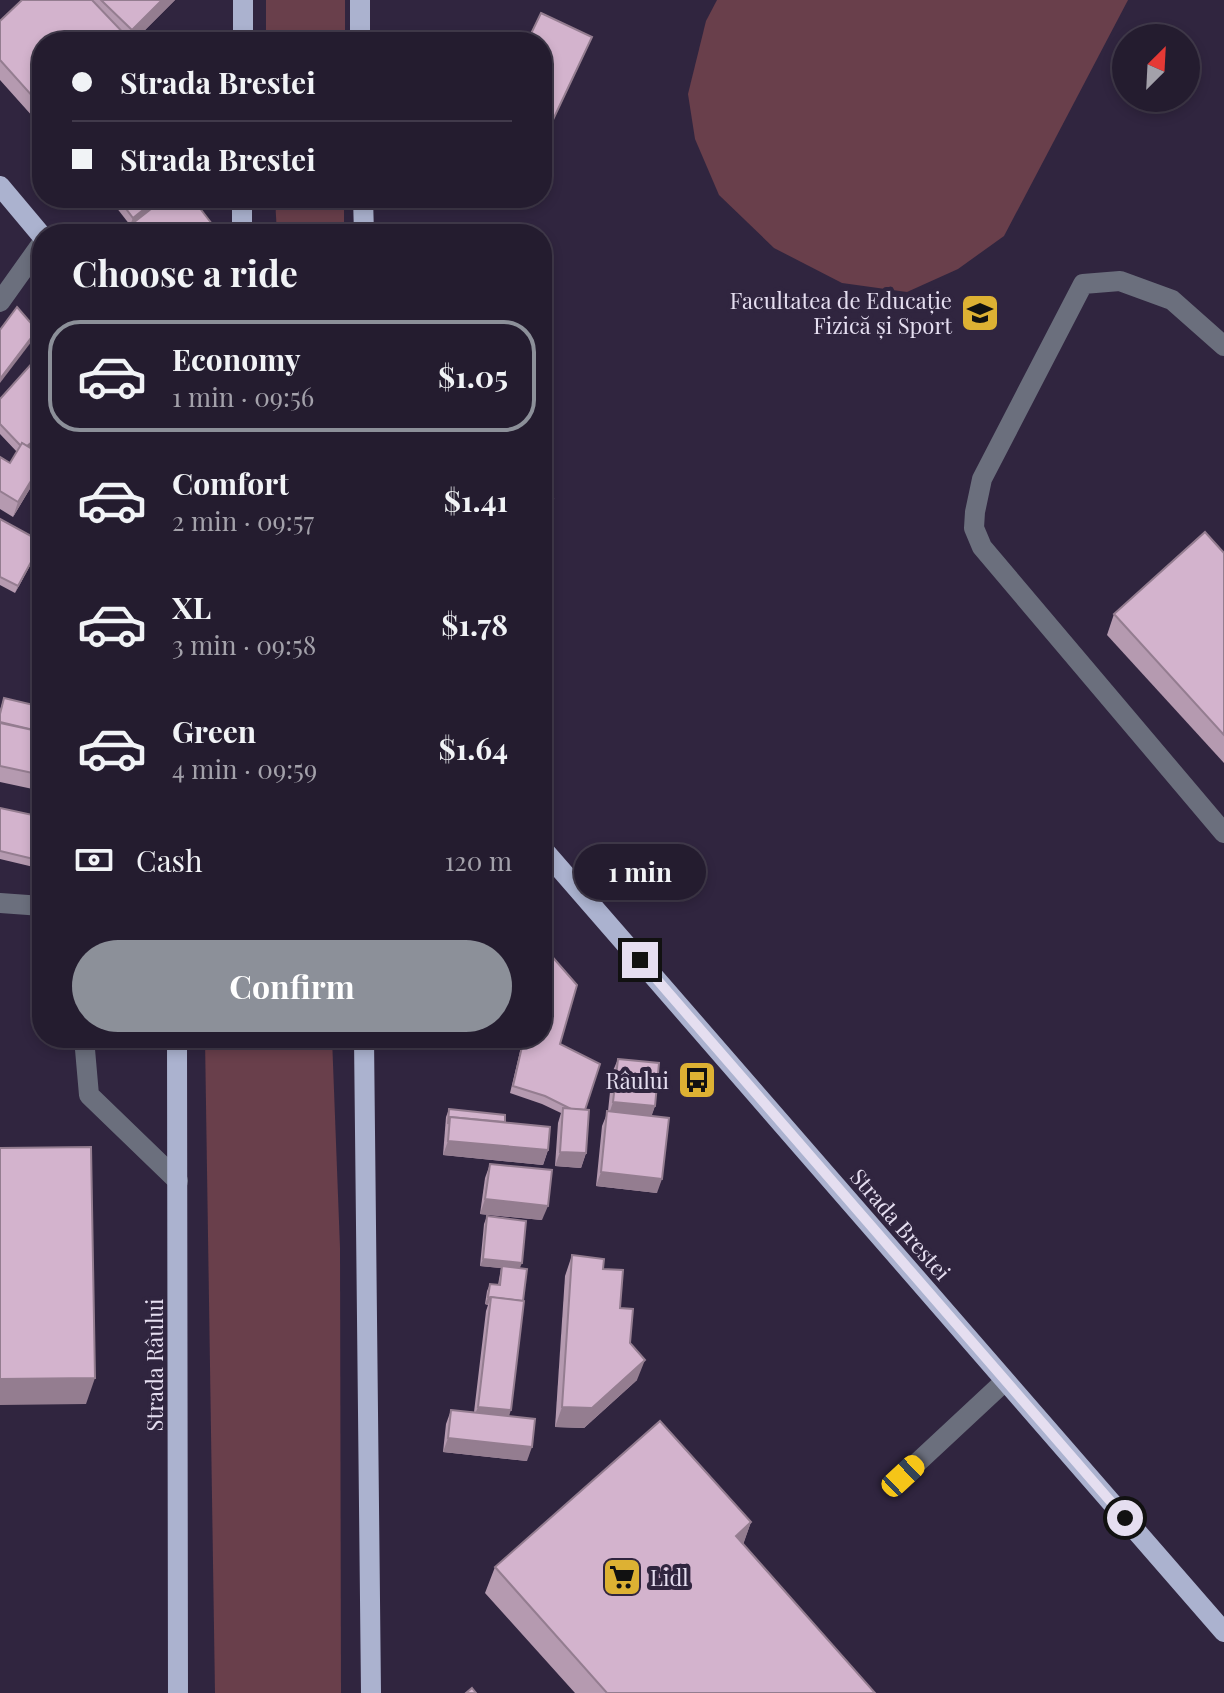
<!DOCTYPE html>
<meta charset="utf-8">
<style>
:root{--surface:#241c2f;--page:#30293b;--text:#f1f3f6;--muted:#a3a1aa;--line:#413a4b;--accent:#8c9099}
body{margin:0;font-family:"Playfair Display",serif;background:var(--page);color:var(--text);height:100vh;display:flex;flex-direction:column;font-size:30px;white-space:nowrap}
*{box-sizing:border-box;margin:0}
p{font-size:26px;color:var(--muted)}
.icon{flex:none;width:44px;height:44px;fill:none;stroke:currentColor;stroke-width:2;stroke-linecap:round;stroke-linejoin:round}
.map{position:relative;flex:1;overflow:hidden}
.panel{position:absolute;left:32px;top:224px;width:520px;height:824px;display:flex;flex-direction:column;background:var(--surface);border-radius:32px;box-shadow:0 4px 12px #0003,0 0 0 2px var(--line)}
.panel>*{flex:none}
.hud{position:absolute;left:32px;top:32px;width:520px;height:176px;border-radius:32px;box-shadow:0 4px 12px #0003,0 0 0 2px var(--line);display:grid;align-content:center;height:176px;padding:0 40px;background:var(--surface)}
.needle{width:52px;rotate:24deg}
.tools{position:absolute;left:1112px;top:24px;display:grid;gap:16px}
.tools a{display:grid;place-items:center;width:88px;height:88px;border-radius:50%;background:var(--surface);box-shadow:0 4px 12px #0003,0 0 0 2px var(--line);font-size:40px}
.end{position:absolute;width:36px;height:36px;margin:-18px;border:10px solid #e5def0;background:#111;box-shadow:0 0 0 4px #111}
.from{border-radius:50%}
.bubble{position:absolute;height:56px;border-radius:28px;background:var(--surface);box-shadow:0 4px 12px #0003,0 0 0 2px var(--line);font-size:26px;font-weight:700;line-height:56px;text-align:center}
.car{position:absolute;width:24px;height:48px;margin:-24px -12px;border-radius:10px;box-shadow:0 0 6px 2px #0007;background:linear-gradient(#f5c518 24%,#345 0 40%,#f5c518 0 76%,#345 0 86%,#f5c518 0)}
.hud b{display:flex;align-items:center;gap:28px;height:76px;font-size:30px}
.hud b+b{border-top:2px solid var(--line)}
.hud i{width:20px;height:20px;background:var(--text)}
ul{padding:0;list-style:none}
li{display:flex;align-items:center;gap:24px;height:112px;margin:0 16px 12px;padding:0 24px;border:4px solid transparent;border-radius:32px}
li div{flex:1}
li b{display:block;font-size:30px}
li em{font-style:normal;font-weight:700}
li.current{border-color:var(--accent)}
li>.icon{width:72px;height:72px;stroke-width:1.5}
h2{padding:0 40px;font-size:36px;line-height:96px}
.pay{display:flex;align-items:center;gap:20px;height:88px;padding:0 40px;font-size:30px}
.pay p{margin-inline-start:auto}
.button{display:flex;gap:16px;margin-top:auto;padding:16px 40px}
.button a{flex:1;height:92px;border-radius:48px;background:var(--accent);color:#fff;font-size:32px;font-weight:700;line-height:92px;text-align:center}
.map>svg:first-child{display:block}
</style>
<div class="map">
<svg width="1224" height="1693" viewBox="0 0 1224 1693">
<rect width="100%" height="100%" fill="#30253f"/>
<!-- green -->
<g fill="#693f4b">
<rect x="266" y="0" width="79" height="42"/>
<path d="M717 0H1128L1004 236 958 269 907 292 842 283 774 248 719 195 695 139 688 94 706 21Z"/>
<path d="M275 198H344V234H277Z"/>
<path d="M205 1038H332L340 1248 341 1693H215Z"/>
</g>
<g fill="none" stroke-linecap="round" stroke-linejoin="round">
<!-- minor -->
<g stroke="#6b6f7d" stroke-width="20">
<path d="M0 302 42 243"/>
<path d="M1224 346 1172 300 1120 281 1083 284 982 479 975 512 974 528 982 547 1224 833"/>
<path d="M0 903 42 906"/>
<path d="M84 1038 89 1095 178 1181"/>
<path d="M903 1476 1005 1381"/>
</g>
<!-- major -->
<g stroke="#abb2cf" stroke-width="20">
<path d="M243 42V0"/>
<path d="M360 42V0"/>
<path d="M0 186 42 236"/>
<path d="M363 198 364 234"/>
<path d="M242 234V198"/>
<path d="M542 848 1224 1632"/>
<path d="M177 1038 178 1693"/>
<path d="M364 1038 371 1693"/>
</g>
</g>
<!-- wall -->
<g fill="#b59ab0">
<path d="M22 0H175L133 42H42V127L0 80V21Z"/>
<path d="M109 198H164L130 225Z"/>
<path d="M494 198H517L513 207Z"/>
<path d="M0 399 31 448 40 472 13 517 0 509V457L10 463 17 452 0 434Z"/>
<path d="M0 519 42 542 39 549 15 593 0 585Z"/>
<path d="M1224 553V763L1107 635 1114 614Z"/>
<path d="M4 698 42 707V791L0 782V710Z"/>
<path d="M0 808 42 817V869L0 859Z"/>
<path d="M519 1038H542L560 1044 585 1110 586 1153 581 1168 555 1166 558 1123 561 1113 542 1104 510 1093 522 1043Z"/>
<path d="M618 1059 655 1106 651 1116 657 1193 596 1186 602 1126 608 1111 612 1073Z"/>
<path d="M449 1109 505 1122 548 1150 543 1165 443 1155 446 1117Z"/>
<path d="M490 1164 542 1220 480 1214 485 1178Z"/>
<path d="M487 1216 520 1268 509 1416 527 1461 443 1452 446 1424 451 1410 474 1412 486 1311 488 1305 485 1304 487 1291 490 1284 498 1285 501 1268 480 1266 484 1224Z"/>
<path d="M572 1255 603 1269 620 1308 630 1343 637 1380 584 1428 555 1427 565 1276Z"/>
<path d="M751 1522 743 1544 875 1693H575L485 1593 495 1567Z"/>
</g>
<!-- shaded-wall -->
<g fill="#947d90">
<path d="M162 0H175L133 42H127L132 30Z"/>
<path d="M158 198H164L130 225 133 218Z"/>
<path d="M212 224 209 232 206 234H199Z"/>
<path d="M37 330 35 337 0 383V379Z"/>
<path d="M42 434V439L21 456 24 449Z"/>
<path d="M42 463 40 472 13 517 18 502Z"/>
<path d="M553 499 551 506 542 519V515Z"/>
<path d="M42 542 39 549 15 593 18 586Z"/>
<path d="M613 1102 655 1106 650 1121 608 1117Z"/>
<path d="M448 1141 548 1150 543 1165 443 1155Z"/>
<path d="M560 1152 586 1153 581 1168 555 1166Z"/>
<path d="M601 1172 662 1179 657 1193 596 1186Z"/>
<path d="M485 1199 548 1206 542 1220 480 1214Z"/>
<path d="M483 1259 522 1263 519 1270 480 1266Z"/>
<path d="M488 1297H491L488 1305 485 1304Z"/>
<path d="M645 1360 637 1380 584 1428 555 1427 562 1407Z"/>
<path d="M95 1378 86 1404 0 1405V1379Z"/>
<path d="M478 1407 511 1410 506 1425 472 1421Z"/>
<path d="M448 1438 532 1447 527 1461 443 1452Z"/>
<path d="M751 1522 742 1548 736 1536Z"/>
</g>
<!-- building -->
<g fill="#d3b3cd" stroke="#947d90" stroke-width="2">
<path d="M22 0H92L132 42H42V107L0 60V21Z"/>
<path d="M101 0H162L132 30Z"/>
<path d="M541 13 592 37 542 143V42H527Z"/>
<path d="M118 198H158L133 218Z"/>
<path d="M165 198H192L212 224 199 234H119Z"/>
<path d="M17 307 37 330 0 379V330Z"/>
<path d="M42 352V434L27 446 22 443 21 446 0 424V399Z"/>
<path d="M22 443 42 455V463L18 502 0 491V457L10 463Z"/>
<path d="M542 490 553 499 542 515Z"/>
<path d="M0 519 42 542 18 586 0 577Z"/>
<path d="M1205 532 1224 553V735L1114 614Z"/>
<path d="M4 698 42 707V732L0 722V714Z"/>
<path d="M0 723 42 732V775L0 766Z"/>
<path d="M0 808 42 817V861L0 851Z"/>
<path d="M542 945 577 985 560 1044 600 1064 585 1110 571 1109 545 1096 513 1086 524 1038H542Z"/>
<path d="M618 1059 659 1063 655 1106 613 1102Z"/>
<path d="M563 1108 589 1110 586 1153 560 1152Z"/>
<path d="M449 1109 505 1115V1122L450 1117 448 1124Z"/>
<path d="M607 1111 669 1118 662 1179 601 1172Z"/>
<path d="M450 1117 550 1127 548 1150 448 1141Z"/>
<path d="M91 1147 95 1378 0 1379V1148Z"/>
<path d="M490 1164 552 1170 548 1206 485 1199Z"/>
<path d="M487 1216 526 1221 522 1263 483 1259Z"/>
<path d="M572 1255 604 1259 603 1269 623 1270 620 1308 633 1309 630 1343 645 1360 592 1408 562 1407Z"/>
<path d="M502 1266 527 1269 523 1301 488 1297 490 1284 500 1285Z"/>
<path d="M491 1297 524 1301 511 1410 478 1407Z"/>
<path d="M451 1410 535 1419 532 1447 448 1438Z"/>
<path d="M660 1421 751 1522 736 1536 875 1693H607L495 1567Z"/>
<path d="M472 1688 476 1693H466Z"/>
</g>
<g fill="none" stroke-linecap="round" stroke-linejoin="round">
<!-- route -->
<path stroke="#e5def0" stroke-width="10" d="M640 960 1125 1518"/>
</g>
<!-- icons -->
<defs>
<g id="university-square" transform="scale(2)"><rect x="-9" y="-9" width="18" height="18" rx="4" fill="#ddb133" stroke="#30253f"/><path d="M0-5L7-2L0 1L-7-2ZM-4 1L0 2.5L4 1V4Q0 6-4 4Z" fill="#111"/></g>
<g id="bus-square" transform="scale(2)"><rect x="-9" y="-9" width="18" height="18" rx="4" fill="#ddb133" stroke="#30253f"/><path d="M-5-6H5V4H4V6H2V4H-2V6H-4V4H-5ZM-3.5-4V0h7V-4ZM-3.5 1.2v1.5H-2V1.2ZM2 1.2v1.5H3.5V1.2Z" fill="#111"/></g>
<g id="supermarket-square" transform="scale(2)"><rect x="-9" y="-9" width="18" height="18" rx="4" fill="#ddb133" stroke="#30253f"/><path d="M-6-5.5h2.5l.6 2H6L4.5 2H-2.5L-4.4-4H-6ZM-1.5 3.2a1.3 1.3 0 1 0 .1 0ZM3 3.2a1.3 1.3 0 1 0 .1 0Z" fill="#111"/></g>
</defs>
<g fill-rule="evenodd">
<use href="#university-square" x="980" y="313"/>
<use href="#bus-square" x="697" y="1080"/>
<use href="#supermarket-square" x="622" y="1577"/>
</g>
<g text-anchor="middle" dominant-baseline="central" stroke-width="8" stroke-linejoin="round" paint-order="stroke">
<!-- poi labels -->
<g font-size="22" fill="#e5def0" stroke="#30253f" text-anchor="end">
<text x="952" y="300">Facultatea de Educație<tspan x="952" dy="25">Fizică și Sport</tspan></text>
<text x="669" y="1080">Râului</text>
<text x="650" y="1577" text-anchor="start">Lidl</text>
</g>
<!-- street labels -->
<g font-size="22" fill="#e5def0" stroke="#30253f">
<text transform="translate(901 1224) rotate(49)">Strada Brestei</text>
<text transform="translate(154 1365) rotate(-90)">Strada Râului</text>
</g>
</g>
</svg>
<div class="tools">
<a><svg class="needle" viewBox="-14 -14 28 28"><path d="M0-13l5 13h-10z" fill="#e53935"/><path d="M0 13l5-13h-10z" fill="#a3a1aa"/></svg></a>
</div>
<i class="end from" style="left:1125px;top:1518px"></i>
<i class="end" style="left:640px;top:960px"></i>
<div class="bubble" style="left:574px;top:844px;width:132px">1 min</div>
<i class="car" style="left:903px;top:1476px;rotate:47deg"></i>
<div class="hud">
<b><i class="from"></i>Strada Brestei</b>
<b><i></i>Strada Brestei</b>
</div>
<section class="panel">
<h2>Choose a ride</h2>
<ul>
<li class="current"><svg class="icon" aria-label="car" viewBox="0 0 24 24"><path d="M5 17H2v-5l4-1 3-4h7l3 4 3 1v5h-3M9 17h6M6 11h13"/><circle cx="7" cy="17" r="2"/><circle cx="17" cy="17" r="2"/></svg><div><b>Economy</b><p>1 min · 09:56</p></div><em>$1.05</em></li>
<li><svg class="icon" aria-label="car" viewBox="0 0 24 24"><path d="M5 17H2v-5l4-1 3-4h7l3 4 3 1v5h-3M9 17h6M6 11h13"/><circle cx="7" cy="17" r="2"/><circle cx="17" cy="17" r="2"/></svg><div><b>Comfort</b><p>2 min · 09:57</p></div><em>$1.41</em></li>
<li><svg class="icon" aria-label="car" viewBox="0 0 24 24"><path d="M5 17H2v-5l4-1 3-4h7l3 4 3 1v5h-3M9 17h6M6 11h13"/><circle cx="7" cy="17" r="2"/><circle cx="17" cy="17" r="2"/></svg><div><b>XL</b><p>3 min · 09:58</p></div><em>$1.78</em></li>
<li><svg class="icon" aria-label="car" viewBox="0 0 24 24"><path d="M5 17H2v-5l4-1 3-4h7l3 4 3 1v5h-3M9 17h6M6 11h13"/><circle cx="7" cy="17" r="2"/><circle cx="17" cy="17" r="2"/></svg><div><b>Green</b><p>4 min · 09:59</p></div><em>$1.64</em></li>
</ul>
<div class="pay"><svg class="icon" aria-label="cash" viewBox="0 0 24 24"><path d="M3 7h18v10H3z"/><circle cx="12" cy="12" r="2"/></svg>Cash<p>120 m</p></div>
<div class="button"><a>Confirm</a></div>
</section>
</div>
